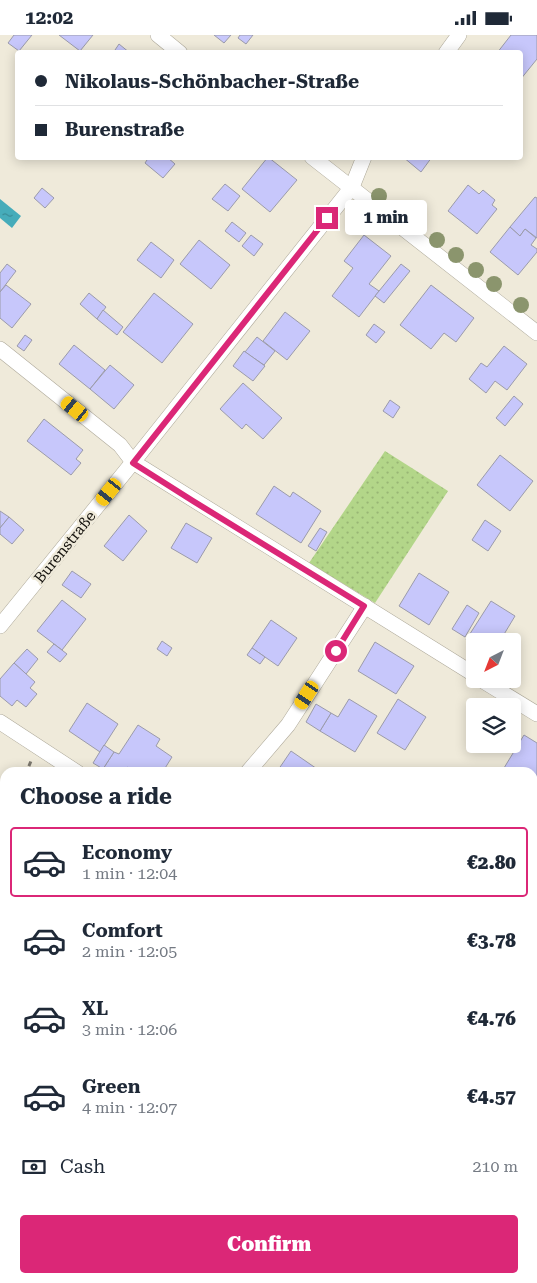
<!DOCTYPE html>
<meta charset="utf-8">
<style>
:root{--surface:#fff;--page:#f6f6f7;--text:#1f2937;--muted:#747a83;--line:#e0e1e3;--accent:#db2777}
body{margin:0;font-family:"Roboto Serif",serif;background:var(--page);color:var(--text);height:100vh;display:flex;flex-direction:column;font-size:19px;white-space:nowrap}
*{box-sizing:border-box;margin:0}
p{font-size:16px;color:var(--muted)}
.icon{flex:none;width:28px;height:28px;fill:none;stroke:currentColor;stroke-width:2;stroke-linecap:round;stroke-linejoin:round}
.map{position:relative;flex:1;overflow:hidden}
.sheet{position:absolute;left:0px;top:732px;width:538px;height:516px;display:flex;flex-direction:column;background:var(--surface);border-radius:15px 15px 0 0;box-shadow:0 2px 12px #0003}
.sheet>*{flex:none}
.top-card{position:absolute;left:15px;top:15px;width:508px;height:110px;border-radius:5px;box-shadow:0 2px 12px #0003;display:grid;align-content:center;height:110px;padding:0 20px;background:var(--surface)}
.needle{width:32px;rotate:222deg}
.controls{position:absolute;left:466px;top:598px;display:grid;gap:10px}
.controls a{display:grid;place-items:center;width:55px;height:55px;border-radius:5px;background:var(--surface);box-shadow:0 2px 12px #0003;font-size:25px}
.end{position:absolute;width:22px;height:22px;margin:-11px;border:6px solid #db2777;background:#fff;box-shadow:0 0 0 2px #fff}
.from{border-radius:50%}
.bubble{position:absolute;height:35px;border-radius:5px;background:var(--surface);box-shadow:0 2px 12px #0003;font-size:16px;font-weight:800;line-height:35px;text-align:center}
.car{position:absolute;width:15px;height:30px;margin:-15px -8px;border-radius:6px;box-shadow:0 0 4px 1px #0007;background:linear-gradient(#f5c518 24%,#345 0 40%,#f5c518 0 76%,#345 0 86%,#f5c518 0)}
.top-card b{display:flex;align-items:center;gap:18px;height:48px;font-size:19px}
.top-card b+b{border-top:1px solid var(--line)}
.top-card i{width:12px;height:12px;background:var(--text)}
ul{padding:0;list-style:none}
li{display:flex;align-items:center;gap:15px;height:70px;margin:0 10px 8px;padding:0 10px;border:2px solid transparent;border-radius:5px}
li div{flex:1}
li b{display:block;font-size:19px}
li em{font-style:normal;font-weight:800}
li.current{border-color:var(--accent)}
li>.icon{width:45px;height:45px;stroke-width:1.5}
h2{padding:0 20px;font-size:22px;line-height:60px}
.pay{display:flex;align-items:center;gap:12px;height:55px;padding:0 20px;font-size:19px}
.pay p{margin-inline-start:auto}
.action{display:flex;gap:10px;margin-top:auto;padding:10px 20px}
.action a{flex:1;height:58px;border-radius:5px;background:var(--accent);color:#fff;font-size:20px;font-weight:800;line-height:58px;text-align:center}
.status{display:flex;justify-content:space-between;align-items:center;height:35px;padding:0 25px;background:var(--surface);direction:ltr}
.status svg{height:14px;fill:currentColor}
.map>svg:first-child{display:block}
</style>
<div class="status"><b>12:02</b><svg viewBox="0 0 49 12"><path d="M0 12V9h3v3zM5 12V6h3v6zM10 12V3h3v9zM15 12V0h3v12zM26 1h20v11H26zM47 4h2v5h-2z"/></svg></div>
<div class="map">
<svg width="537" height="1248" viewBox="0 0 537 1248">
<defs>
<pattern id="grass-dots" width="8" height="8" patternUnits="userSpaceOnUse" patternTransform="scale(1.25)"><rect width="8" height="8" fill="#b3d689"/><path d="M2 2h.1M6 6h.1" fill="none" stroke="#99b775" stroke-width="1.8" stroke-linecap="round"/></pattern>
<pattern id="water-ripples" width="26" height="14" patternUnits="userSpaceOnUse" patternTransform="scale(1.25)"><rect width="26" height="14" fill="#46acba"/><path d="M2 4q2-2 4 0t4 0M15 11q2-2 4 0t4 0" fill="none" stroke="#398b96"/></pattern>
</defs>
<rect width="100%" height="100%" fill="#efeada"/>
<!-- grass -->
<path fill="url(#grass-dots)" d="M385 416 448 456 375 568 309 528Z"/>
<!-- water -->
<path fill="url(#water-ripples)" d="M0 164 21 181 12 193 0 183Z"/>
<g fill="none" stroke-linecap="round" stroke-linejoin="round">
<!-- stream -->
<g stroke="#46acba" stroke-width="6">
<path d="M0 1157 5 1161"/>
<path d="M124 1244 130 1248"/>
</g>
</g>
<!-- building -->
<g fill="#c7c7fb" stroke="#9b9baa">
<path d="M14 0H32L19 16 8 8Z"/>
<path d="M59 0H93L80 16Z"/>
<path d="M214 0H231L224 8Z"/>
<path d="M240 0H253L246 9 238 3Z"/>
<path d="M511 0H537V24L520 45V18H497Z"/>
<path d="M119 9 130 18H113Z"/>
<path d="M149 122H167L175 129 163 143 145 128Z"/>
<path d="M268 122 297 145 270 177 242 154Z"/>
<path d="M403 122H432L421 137Z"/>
<path d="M225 149 240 161 228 176 212 164Z"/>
<path d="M468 150 479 159 483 155 495 165 492 170 497 174 477 199 448 176Z"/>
<path d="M42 153 54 163 45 173 34 163Z"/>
<path d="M535 162 537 163V203L525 194 520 201 510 192Z"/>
<path d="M232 187 246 198 239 207 225 196Z"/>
<path d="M510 192 520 201 525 194 536 203 531 210 537 214V217L518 240 490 217Z"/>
<path d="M251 200 263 209 254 221 242 211Z"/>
<path d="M364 200 391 221 369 249 379 256 359 282 332 261 353 233 344 226Z"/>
<path d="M199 205 230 230 211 254 180 229Z"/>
<path d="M151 207 174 225 161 243 137 225Z"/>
<path d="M7 229 16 236 0 257V238Z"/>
<path d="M401 229 410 236 384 268 375 261Z"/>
<path d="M6 250 31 269 12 293 0 283V257Z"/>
<path d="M431 250 474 283 456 307 444 298 431 314 400 290Z"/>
<path d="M89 258 106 272 97 284 80 269Z"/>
<path d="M154 258 193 289 162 328 123 297Z"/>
<path d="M103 275 123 292 117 300 97 284Z"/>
<path d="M285 277 310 296 287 325 263 306Z"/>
<path d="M374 289 385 297 376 308 366 300Z"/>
<path d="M25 300 32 305 24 316 17 311Z"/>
<path d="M257 302 275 316 264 330 245 317Z"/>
<path d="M74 310 105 335 90 354 59 329Z"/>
<path d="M504 311 527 329 507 355 495 346 486 358 469 344 481 328 487 332Z"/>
<path d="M244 316 265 331 253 346 233 331Z"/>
<path d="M110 330 134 350 114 374 90 354Z"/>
<path d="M243 348 282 383 263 404 246 389 242 394 220 374Z"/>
<path d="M514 361 523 369 505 391 496 383Z"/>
<path d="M390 365 400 372 393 383 383 376Z"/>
<path d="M44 384 83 415 76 424 81 428 71 440 27 406Z"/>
<path d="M500 420 533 446 510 476 477 450Z"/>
<path d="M274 451 290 462 293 457 321 476 301 508 256 479Z"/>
<path d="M0 476 9 482 0 493Z"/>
<path d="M129 480 147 496 123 526 104 511Z"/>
<path d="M9 482 24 495 12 509 0 499V493Z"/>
<path d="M485 485 501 496 488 516 472 505Z"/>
<path d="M186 488 212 503 197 528 171 513Z"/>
<path d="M320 493 327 497 316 516 308 511Z"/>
<path d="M72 536 91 549 81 563 62 550Z"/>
<path d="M419 538 449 557 429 590 399 571Z"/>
<path d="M62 565 86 584 62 615 37 596Z"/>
<path d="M491 566 515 581 500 606H475V611L466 605Z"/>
<path d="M467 570 479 578 465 602 452 594Z"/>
<path d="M271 585 297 603 278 631 252 613Z"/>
<path d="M162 606 172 613 167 621 157 614Z"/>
<path d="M375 607 414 631 396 659 358 636Z"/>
<path d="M54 609 67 619 60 627 47 617Z"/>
<path d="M252 613 265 622 260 629 247 620Z"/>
<path d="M27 614 38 624 26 639 14 628Z"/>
<path d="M14 628 35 647 30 653 37 659 26 672 17 665 12 671 0 661V644Z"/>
<path d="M349 664 377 681 355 717 320 696 331 678 338 682Z"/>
<path d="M398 664 426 682 405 715 377 698Z"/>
<path d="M87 668 118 689 100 717 69 696Z"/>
<path d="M316 669 331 678 320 696 306 687Z"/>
<path d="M138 690 160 704 156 711 172 722 162 738H136L127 732 124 738H107L103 734 114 717 119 719Z"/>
<path d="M524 700 537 708V743L533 750 532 738H512L504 733Z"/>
<path d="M104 710 114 717 103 734 93 728Z"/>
<path d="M291 716 323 738H276Z"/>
<path d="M532 815 537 818V835L534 840Z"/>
<path d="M5 1049V1101L0 1107V1056Z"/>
<path d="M6 1244H28L34 1248H3Z"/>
<path d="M195 1244H253L249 1248H192Z"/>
</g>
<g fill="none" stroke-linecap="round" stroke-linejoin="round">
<!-- lane casing -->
<g stroke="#aea99a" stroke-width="9">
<g id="lane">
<path d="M0 1026 5 1019"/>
<path d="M0 1133 5 1137"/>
<path d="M148 1244 153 1248"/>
<path d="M176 1248 179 1244"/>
<path d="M304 1248 306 1246"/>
</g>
</g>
<!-- street casing -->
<g stroke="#aea99a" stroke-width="16">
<g id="street">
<path d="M158 0 180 18"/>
<path d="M446 18 459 0"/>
<path d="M312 122 537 298"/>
<path d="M0 314 120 410 133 427 475 640"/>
<path d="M0 591 133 427 352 152 364 122"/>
<path d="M480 644 537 679"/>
<path d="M0 687 78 738"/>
<path d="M247 738 288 690 365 571"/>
<path d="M532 1052 537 1055"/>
</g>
</g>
<!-- path -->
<g stroke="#7b776d" stroke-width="3" stroke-dasharray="5 2.5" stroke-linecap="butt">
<path d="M26 738 31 726"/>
<path d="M0 796 5 784"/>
<path d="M0 992 5 995"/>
<path d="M338 1244 343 1248"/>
</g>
<!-- lane -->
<use href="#lane" stroke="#fff" stroke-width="8"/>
<!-- street -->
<use href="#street" stroke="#fff" stroke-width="15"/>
</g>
<!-- trees -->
<g fill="#8b956d">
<circle cx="379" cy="161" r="8"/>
<circle cx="398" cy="176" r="8"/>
<circle cx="417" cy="190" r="8"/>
<circle cx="437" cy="205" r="8"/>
<circle cx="456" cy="220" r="8"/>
<circle cx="476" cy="235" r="8"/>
<circle cx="494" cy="249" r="8"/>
<circle cx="521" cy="270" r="8"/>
</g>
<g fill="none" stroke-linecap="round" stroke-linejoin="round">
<!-- route -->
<path stroke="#db2777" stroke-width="6" d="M327 183 133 428 193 466 364 571 336 616"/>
</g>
<g text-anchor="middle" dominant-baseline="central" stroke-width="5" stroke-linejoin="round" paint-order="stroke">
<!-- street labels -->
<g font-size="15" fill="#15130e" stroke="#efeada">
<text transform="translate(65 512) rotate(-51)">Burenstraße</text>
</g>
</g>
</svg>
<div class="controls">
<a><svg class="needle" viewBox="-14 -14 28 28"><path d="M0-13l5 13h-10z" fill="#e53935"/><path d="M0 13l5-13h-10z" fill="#747a83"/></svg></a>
<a><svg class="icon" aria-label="layers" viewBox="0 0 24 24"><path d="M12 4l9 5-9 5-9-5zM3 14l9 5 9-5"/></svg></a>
</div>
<i class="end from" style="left:336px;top:616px"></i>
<i class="end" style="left:327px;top:183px"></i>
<div class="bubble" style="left:345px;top:165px;width:82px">1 min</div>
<i class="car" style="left:75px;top:374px;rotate:309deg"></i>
<i class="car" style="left:109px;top:457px;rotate:219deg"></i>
<i class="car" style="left:307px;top:660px;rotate:213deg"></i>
<div class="top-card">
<b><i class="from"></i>Nikolaus-Schönbacher-Straße</b>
<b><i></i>Burenstraße</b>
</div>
<section class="sheet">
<h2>Choose a ride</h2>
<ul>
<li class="current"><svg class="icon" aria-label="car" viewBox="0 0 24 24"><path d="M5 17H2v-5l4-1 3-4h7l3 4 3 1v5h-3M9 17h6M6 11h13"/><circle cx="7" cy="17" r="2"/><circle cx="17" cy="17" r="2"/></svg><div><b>Economy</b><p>1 min · 12:04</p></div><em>€2.80</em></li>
<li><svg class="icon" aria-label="car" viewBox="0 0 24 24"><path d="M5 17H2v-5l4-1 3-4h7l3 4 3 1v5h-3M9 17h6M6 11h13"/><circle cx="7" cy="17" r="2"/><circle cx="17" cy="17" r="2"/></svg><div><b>Comfort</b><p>2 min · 12:05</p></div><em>€3.78</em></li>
<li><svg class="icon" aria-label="car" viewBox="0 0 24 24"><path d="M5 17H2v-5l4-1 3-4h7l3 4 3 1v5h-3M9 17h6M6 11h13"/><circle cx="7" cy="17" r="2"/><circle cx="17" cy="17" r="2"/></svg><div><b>XL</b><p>3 min · 12:06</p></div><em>€4.76</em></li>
<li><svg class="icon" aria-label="car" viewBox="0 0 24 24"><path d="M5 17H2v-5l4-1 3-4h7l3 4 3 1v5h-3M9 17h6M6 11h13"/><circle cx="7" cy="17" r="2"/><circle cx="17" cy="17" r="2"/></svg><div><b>Green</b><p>4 min · 12:07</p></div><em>€4.57</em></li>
</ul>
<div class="pay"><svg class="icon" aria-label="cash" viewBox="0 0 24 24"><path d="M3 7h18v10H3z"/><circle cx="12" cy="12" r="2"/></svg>Cash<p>210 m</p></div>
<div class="action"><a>Confirm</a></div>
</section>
</div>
